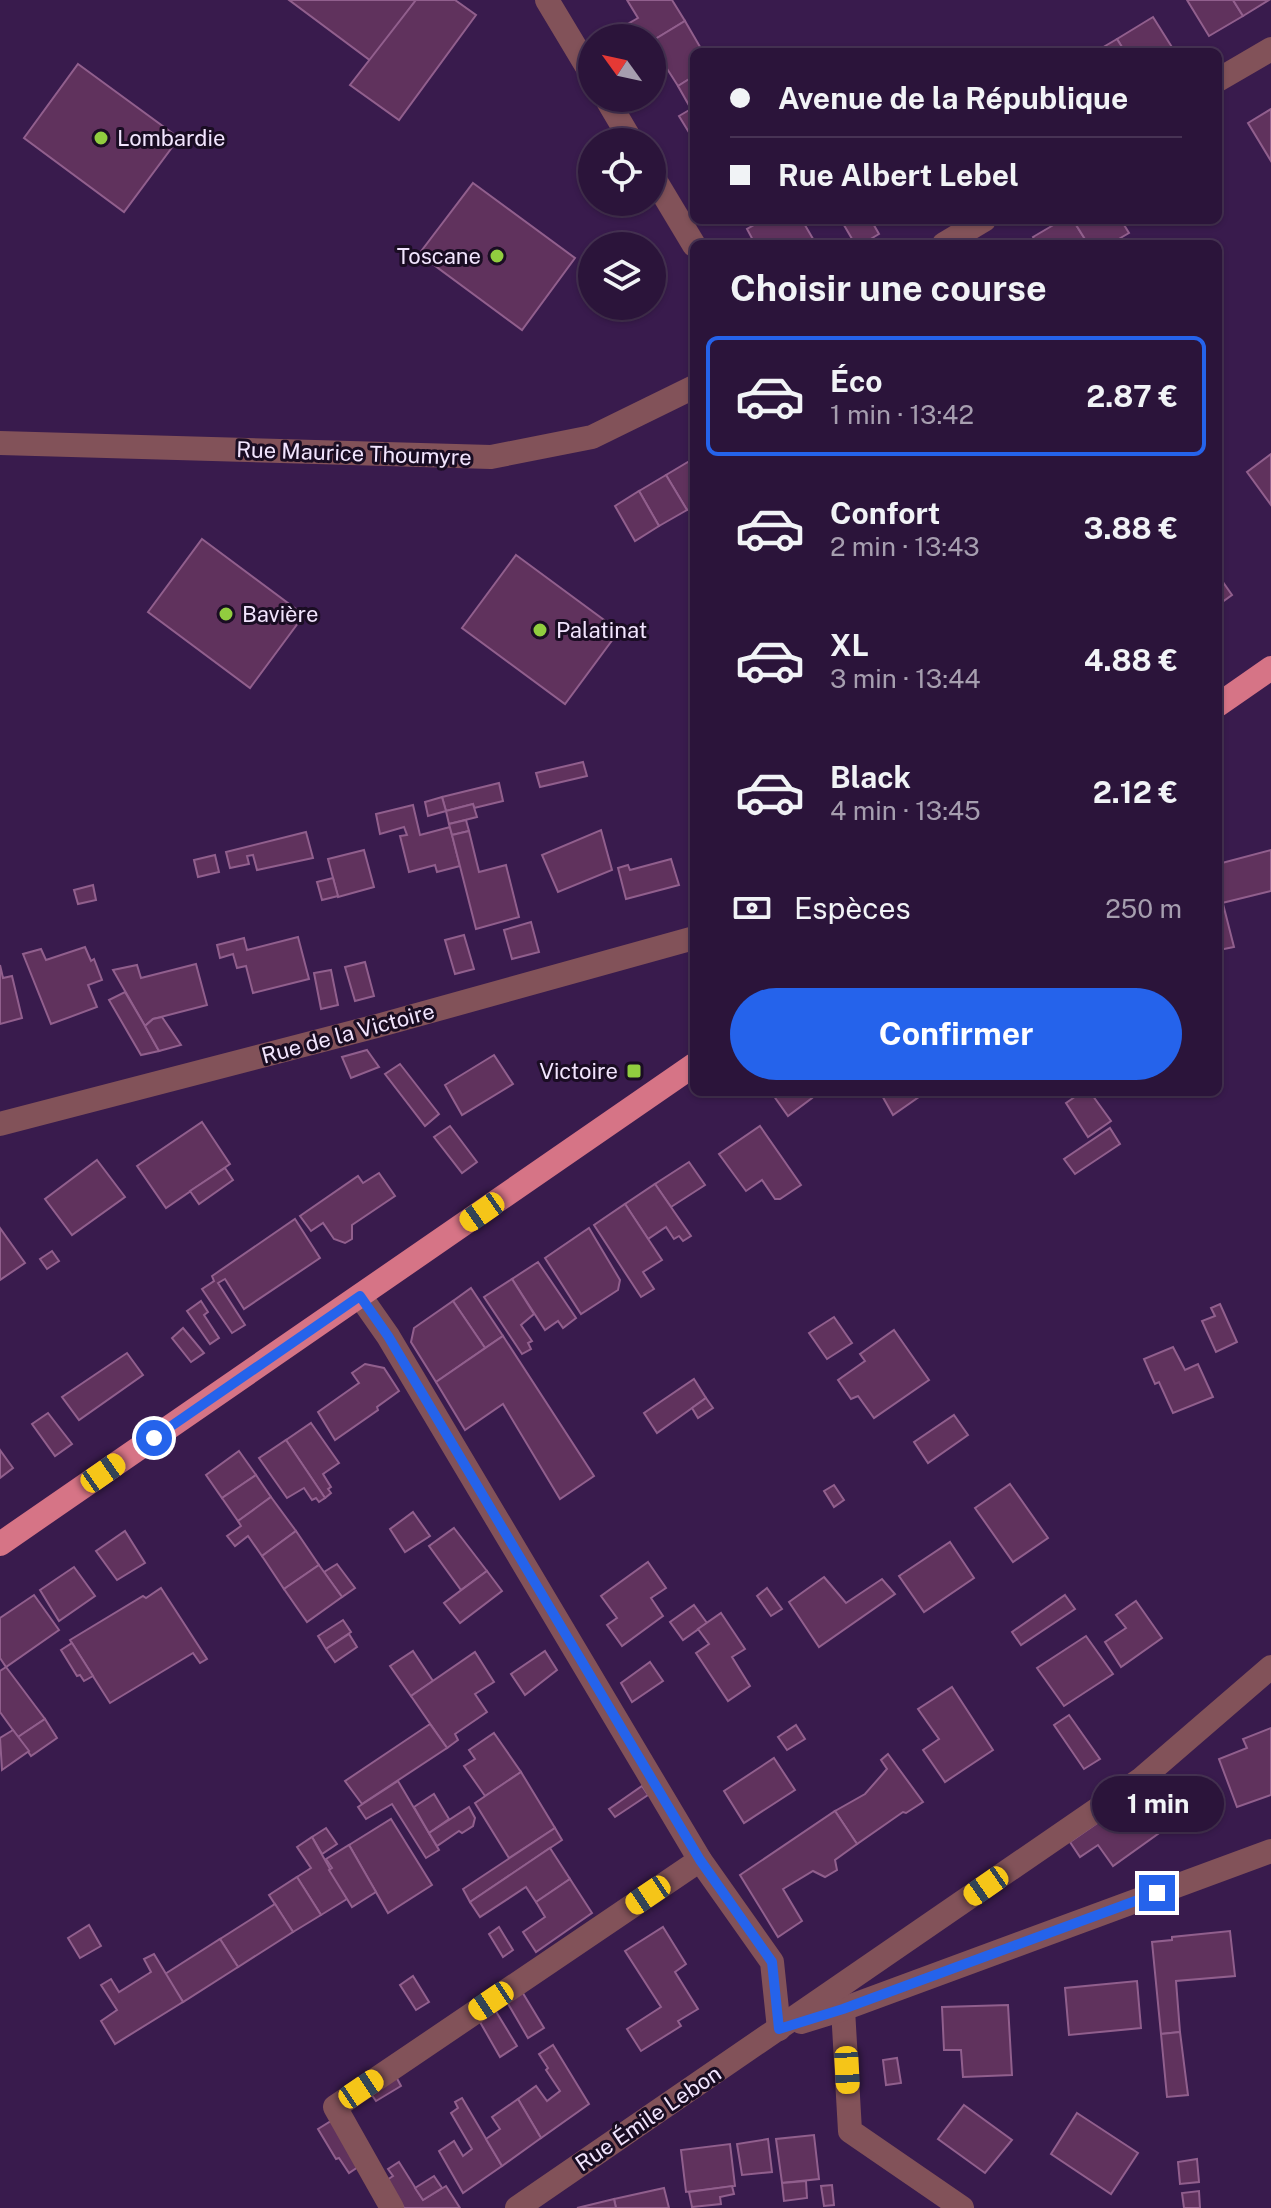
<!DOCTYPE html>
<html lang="fr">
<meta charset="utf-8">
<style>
:root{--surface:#2b143a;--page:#372145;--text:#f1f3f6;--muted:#a69eaf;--line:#473354;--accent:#2563eb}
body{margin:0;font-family:"Public Sans",sans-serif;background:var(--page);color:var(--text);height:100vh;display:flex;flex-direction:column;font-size:30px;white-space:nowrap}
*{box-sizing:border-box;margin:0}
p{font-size:26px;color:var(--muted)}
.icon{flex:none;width:44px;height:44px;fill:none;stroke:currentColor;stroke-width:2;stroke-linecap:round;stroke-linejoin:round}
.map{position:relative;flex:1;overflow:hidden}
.sheet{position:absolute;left:690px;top:240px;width:532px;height:856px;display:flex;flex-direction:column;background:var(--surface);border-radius:12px;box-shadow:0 2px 6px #0004,0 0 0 2px var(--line)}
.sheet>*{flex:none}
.hud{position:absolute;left:690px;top:48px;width:532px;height:176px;border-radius:12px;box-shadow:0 2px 6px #0004,0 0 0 2px var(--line);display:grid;align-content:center;height:176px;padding:0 40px;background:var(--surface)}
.needle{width:52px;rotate:303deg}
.buttons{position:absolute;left:578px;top:24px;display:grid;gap:16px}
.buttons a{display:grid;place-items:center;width:88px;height:88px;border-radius:50%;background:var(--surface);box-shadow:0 2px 6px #0004,0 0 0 2px var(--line);font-size:40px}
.end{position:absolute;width:36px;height:36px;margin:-18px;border:10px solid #2563eb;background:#fff;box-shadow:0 0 0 4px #fff}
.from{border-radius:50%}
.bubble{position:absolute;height:56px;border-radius:28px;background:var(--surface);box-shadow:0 2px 6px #0004,0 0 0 2px var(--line);font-size:26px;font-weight:700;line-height:56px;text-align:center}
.car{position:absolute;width:24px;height:48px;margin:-24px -12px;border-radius:10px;box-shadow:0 0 6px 2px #0007;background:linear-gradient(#f5c518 24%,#345 0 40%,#f5c518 0 76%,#345 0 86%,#f5c518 0)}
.hud b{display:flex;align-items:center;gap:28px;height:76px;font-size:30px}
.hud b+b{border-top:2px solid var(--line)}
.hud i{width:20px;height:20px;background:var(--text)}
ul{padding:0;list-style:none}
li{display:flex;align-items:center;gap:24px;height:120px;margin:0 16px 12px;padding:0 24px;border:4px solid transparent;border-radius:12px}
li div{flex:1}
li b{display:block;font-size:30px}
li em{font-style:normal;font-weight:700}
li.active{border-color:var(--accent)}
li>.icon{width:72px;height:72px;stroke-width:1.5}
h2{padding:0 40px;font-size:36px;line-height:96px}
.pay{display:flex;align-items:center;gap:20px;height:88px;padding:0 40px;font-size:30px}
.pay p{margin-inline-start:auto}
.action{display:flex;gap:16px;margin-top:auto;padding:16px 40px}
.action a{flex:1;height:92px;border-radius:48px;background:var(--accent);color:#fff;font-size:32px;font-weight:700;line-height:92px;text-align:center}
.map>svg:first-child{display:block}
</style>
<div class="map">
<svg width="1271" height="2208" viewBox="0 0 1271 2208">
<rect width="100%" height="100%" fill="#391b4d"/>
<!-- building -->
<g fill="#60325d" stroke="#915f8d" stroke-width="2">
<path d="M289 0H416L371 61Z"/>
<path d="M416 0H455L476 15 399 120 350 85Z"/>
<path d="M627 0H672L685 21 652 41V38H633L626 25 638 18Z"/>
<path d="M1187 0H1233L1243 16 1209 36Z"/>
<path d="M1233 0H1269L1243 16Z"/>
<path d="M1153 17 1175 52H1125L1117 39Z"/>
<path d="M685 21 703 52H694V76L678 86 664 64 652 70V41Z"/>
<path d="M1117 39 1125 52H1095Z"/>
<path d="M78 64 179 138 124 212 24 138Z"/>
<path d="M694 76V138L693 139 679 116 691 109 678 86Z"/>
<path d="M1271 109V161L1248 123Z"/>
<path d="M473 183 575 258 522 330 419 254Z"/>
<path d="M763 220H802L816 244H755L747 229Z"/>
<path d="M841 220H871L879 234 862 244H855Z"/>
<path d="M1062 220H1073L1088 244H1037L1033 237Z"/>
<path d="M1073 220H1121L1129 233 1110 244H1088Z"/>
<path d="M1271 454V505L1247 472Z"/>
<path d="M693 459 694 506 687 510 666 475Z"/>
<path d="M666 475 687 510 659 526 639 491Z"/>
<path d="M639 491 659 526 635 541 615 506Z"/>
<path d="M202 539 304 615 250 688 148 612Z"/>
<path d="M516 555 619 631 565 704 462 628Z"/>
<path d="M1218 575 1232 595 1218 605Z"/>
<path d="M583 762 587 776 540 787 536 773Z"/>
<path d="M499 783 503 801 474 808 473 804 446 811 442 797Z"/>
<path d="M442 797 446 811 428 816 425 802Z"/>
<path d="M473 804 477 817 449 824 446 811Z"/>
<path d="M413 805 420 835 450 827 460 866 437 872 435 865 409 872 400 836 407 835 404 827 380 834 376 814Z"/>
<path d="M466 820 469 831 452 835 449 824Z"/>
<path d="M601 830 612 870 558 892 542 855Z"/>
<path d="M469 831 479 872 506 865 519 917 476 929 452 835Z"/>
<path d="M306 832 313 858 257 870 253 855 247 856 249 864 230 868 226 852Z"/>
<path d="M364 850 374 887 338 897 328 859Z"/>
<path d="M1271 850V891L1222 903 1218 886V864Z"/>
<path d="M215 855 219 872 198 877 194 860Z"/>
<path d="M671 859 679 885 626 899 618 868 628 865 630 870Z"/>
<path d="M333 878 338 896 322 900 317 882Z"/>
<path d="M93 885 96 900 78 904 74 890Z"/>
<path d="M1222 900 1234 947 1219 950 1218 901Z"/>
<path d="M531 922 539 952 512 959 504 930Z"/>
<path d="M464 935 474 969 455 974 445 940Z"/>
<path d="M298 937 309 979 253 993 246 966 237 968 233 954 220 958 217 945 244 938 247 950Z"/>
<path d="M85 947 91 961 94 959 102 980 88 985 97 1007 51 1024 23 954 41 949 46 960Z"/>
<path d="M365 962 374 996 355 1001 345 967Z"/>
<path d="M196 964 207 1005 153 1019 145 1026 113 970 137 965 141 978Z"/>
<path d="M0 965 3 978 12 976 22 1018 0 1024Z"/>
<path d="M331 970 338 1005 321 1009 314 973Z"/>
<path d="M125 992 145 1026 159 1051 141 1055 109 1000Z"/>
<path d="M162 1017 181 1045 159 1051 145 1026 153 1019Z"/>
<path d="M367 1050 379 1067 351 1078 342 1057Z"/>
<path d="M494 1055 513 1084 462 1115 445 1085Z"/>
<path d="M400 1064 439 1114 425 1126 385 1074Z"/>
<path d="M771 1092H807L812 1098 788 1116Z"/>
<path d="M880 1092H926L893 1115Z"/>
<path d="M1082 1092H1090L1111 1121 1088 1137 1066 1103Z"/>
<path d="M202 1122 230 1164 166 1208 137 1166Z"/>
<path d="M450 1126 477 1162 462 1173 434 1137Z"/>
<path d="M760 1126 801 1185 780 1199H775L762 1180 746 1191 719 1154Z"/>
<path d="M1110 1128 1120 1144 1075 1174 1064 1159Z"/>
<path d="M97 1160 125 1197 72 1235 45 1199Z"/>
<path d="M689 1162 705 1185 671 1207 655 1184Z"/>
<path d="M225 1168 233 1180 199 1204 190 1191Z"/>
<path d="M379 1173 395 1196 352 1225V1239L345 1243 334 1239 323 1223 311 1231 300 1216 358 1176 363 1183Z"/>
<path d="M655 1184 691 1236 683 1241 679 1236 674 1239 666 1227 648 1239 625 1204Z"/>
<path d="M625 1204 662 1260 643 1272 654 1289 641 1297 594 1225Z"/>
<path d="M295 1219 320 1258 244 1309 225 1279 218 1283 245 1325 232 1333 202 1289 214 1281 212 1276Z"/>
<path d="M0 1228 25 1263 0 1280Z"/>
<path d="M589 1228 620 1280 618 1290 581 1314 545 1258Z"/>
<path d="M52 1251 59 1261 47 1269 40 1259Z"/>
<path d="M538 1262 576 1318 563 1328 558 1321 545 1330 512 1279Z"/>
<path d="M512 1279 534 1314 521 1325 532 1341 528 1343 531 1349 522 1354 484 1297Z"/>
<path d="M471 1288 503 1336 485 1348 453 1301Z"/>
<path d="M201 1301 208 1312 204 1315 219 1338 210 1344 187 1311Z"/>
<path d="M453 1301 485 1348 436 1382 411 1342 414 1328Z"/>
<path d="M1220 1304 1237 1342 1216 1352 1202 1321 1215 1316 1211 1308Z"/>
<path d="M834 1317 852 1343 827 1359 809 1333Z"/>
<path d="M183 1328 204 1353 191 1362 172 1338Z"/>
<path d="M894 1330 929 1380 874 1418 858 1396 851 1399 838 1380 865 1361 860 1354Z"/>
<path d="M503 1336 594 1476 560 1499 503 1404 465 1430 436 1382Z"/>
<path d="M1173 1347 1185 1370 1198 1364 1213 1397 1173 1413 1159 1382 1155 1384 1144 1359Z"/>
<path d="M127 1353 143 1375 79 1420 62 1397Z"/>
<path d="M365 1364 384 1368 399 1391 377 1407 378 1410 335 1440 318 1412 359 1383 352 1373Z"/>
<path d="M694 1379 706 1398 657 1433 644 1413Z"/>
<path d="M706 1398 713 1408 698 1418 692 1408Z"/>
<path d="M48 1413 72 1444 55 1456 32 1424Z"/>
<path d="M954 1415 968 1435 928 1463 914 1442Z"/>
<path d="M311 1423 339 1463 323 1474 331 1487 328 1489 331 1493 325 1498 286 1440Z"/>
<path d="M286 1440 325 1498 319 1502 316 1498 312 1500 304 1488 287 1498 259 1458Z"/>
<path d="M0 1450 13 1468 0 1478Z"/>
<path d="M239 1451 256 1475 222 1498 206 1475Z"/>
<path d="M256 1475 271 1497 238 1521 222 1498Z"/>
<path d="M1010 1484 1048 1538 1013 1562 975 1508Z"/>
<path d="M834 1485 844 1500 834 1507 824 1491Z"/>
<path d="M271 1497 296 1531 262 1556 248 1536 235 1546 227 1536 241 1526 238 1521Z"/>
<path d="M413 1512 430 1536 405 1552 390 1529Z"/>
<path d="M454 1528 487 1571 461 1590 429 1546Z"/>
<path d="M125 1531 145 1563 117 1580 96 1551Z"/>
<path d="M296 1531 319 1565 284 1589 262 1556Z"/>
<path d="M950 1542 974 1578 924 1612 899 1576Z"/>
<path d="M648 1562 666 1588 651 1598 663 1616 622 1646 607 1625 617 1618 601 1596Z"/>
<path d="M337 1564 355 1588 342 1597 324 1572Z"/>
<path d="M319 1565 342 1597 307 1622 284 1589Z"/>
<path d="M74 1567 95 1596 59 1621 40 1590Z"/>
<path d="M487 1571 502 1591 460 1623 444 1603Z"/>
<path d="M824 1577 846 1603 882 1579 895 1594 819 1647 789 1602Z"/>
<path d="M161 1588 207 1659 200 1663 193 1653 110 1703 70 1640 143 1596 146 1598Z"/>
<path d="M767 1588 782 1609 771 1616 757 1596Z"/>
<path d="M34 1595 59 1630 6 1667 0 1658V1618Z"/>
<path d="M1065 1595 1075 1609 1021 1645 1012 1632Z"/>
<path d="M1136 1601 1162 1638 1121 1667 1105 1642 1126 1628 1116 1615Z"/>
<path d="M694 1605 707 1623 683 1640 670 1622Z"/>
<path d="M721 1613 745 1649 732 1657 750 1686 728 1701 696 1653 709 1644 698 1629Z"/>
<path d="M343 1620 351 1632 326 1649 318 1636Z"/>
<path d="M349 1634 357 1647 335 1662 326 1649Z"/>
<path d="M1086 1636 1113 1674 1064 1706 1037 1668Z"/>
<path d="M72 1643 93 1676 84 1681 80 1675 77 1676 61 1650Z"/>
<path d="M413 1651 433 1681 411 1696 390 1666Z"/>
<path d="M545 1651 557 1670 525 1695 511 1674Z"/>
<path d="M475 1652 494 1682 475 1694 487 1712 455 1734 458 1740 447 1748 411 1696Z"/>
<path d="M650 1662 663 1681 632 1702 621 1683Z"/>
<path d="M6 1667 45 1719 18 1737 0 1712V1671Z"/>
<path d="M952 1687 993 1750 945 1782 923 1750 939 1739 918 1709Z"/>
<path d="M1069 1715 1100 1759 1084 1769 1054 1725Z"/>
<path d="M45 1719 57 1738 31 1756 18 1737Z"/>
<path d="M430 1724 447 1748 362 1804 345 1781Z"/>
<path d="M796 1725 805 1739 787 1750 778 1737Z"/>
<path d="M1271 1728V1795L1237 1807 1219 1759 1247 1748 1243 1739Z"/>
<path d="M13 1730 29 1751 2 1770 0 1738Z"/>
<path d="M494 1733 521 1772 485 1796 464 1766 475 1759 469 1750Z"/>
<path d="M888 1754 923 1802 906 1813 903 1812 857 1844 835 1811 865 1794 887 1769 881 1760Z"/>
<path d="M774 1758 795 1790 744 1823 724 1791Z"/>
<path d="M521 1772 555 1828 509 1858 475 1803Z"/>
<path d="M398 1781 439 1850 426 1858 392 1804 366 1819 358 1807Z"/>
<path d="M1152 1785 1171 1813 1156 1823 1162 1831 1113 1866 1098 1845 1080 1857 1070 1842Z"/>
<path d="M642 1786 648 1795 615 1817 609 1809Z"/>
<path d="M434 1794 449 1819 429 1833 414 1807Z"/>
<path d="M469 1807 475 1818 473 1826 462 1833 459 1831 437 1846 429 1833Z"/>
<path d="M835 1811 857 1844 835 1860 837 1870 825 1877 813 1871 783 1889 802 1921 778 1937 740 1875Z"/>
<path d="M391 1819 432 1885 388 1913 349 1845Z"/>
<path d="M326 1828 337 1844 322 1854 312 1837Z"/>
<path d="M555 1828 562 1840 470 1902 463 1889Z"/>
<path d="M312 1837 347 1899 321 1915 297 1877 311 1868 297 1847Z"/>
<path d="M349 1845 376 1892 352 1907 329 1870 332 1868 326 1859Z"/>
<path d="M550 1848 570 1879 536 1902 526 1887 480 1917 470 1902Z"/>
<path d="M297 1877 321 1915 293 1932 269 1895Z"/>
<path d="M570 1879 592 1913 536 1952 523 1932 545 1917 536 1902Z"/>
<path d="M275 1904 293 1932 238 1967 220 1939Z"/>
<path d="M89 1925 101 1946 80 1958 68 1938Z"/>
<path d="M499 1927 513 1950 503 1957 489 1934Z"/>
<path d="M663 1927 686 1964 675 1972 698 2009 678 2021 681 2026 641 2051 627 2029 661 2007 625 1951Z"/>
<path d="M1230 1931 1235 1976 1176 1981 1180 2032 1161 2034 1152 1942 1172 1940V1937Z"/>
<path d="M220 1939 238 1967 183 2002 165 1974Z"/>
<path d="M154 1954 183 2002 115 2044 101 2021 117 2010 101 1985 111 1979 119 1992 151 1972 144 1959Z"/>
<path d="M413 1976 429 2002 416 2010 400 1985Z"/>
<path d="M1137 1981 1141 2028 1069 2035 1065 1988Z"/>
<path d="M518 1985 544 2028 528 2038 504 1997Z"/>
<path d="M492 2005 517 2046 500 2057 476 2015Z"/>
<path d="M1008 2005 1012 2075 963 2077 961 2050H944L942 2007Z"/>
<path d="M1180 2032 1188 2095 1167 2097 1161 2034Z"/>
<path d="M553 2045 589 2104 541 2138 518 2099 536 2086 547 2101 560 2091 546 2070 548 2068 539 2054Z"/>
<path d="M897 2058 901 2083 886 2085 883 2060Z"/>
<path d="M393 2071 401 2086 376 2101 367 2088Z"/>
<path d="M462 2098 502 2166 463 2193 439 2151 454 2141 463 2156 472 2149 451 2113 458 2108 455 2102Z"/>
<path d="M518 2099 541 2138 502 2166 486 2139 500 2129 492 2117Z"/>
<path d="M964 2105 1012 2140 985 2173 938 2139Z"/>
<path d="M1077 2113 1138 2153 1111 2194 1051 2154Z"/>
<path d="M331 2121 358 2167 349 2173 339 2158 336 2159 318 2129Z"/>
<path d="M814 2135 819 2179 782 2183 776 2139Z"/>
<path d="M768 2139 772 2172 742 2175 737 2144Z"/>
<path d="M730 2144 735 2186 686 2192 681 2150Z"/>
<path d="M1197 2159 1199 2182 1180 2184 1178 2162Z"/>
<path d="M399 2162 423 2200 446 2186 460 2208H404L387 2180 393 2176 388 2169Z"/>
<path d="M434 2176 442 2188 423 2200 415 2188Z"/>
<path d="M806 2181 807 2198 784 2201 782 2183Z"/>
<path d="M832 2185 834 2205 824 2206 821 2186Z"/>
<path d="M732 2186 734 2194 720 2197 721 2204 692 2207 689 2192Z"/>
<path d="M664 2188 669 2208H616L614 2199Z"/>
<path d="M1199 2191 1200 2208H1184L1182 2193Z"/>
<path d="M614 2199 616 2208H577Z"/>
</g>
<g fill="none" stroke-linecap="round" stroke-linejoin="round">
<!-- minor -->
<g stroke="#825259" stroke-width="24">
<path d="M547 0 592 75"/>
<path d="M1218 80 1271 49"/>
<path d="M606 98 632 142"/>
<path d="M652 175 694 245"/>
<path d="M944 244 984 220"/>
<path d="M0 443 491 457 592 437 694 387"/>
<path d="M0 1124 377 1026 694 938"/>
<path d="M360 1296 388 1336 700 1860 772 1962 779 2029"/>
<path d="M843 2009 850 2131 962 2208"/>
<path d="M801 2022 843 2009 1271 1851"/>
<path d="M392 2208 335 2107 700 1860"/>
<path d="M517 2208 1140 1780 1271 1667"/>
</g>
<!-- major -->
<g stroke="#d67486" stroke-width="24">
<path d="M1218 705 1271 668"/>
<path d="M0 1544 694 1065"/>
</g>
</g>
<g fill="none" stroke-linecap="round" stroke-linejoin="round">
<!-- route -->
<path stroke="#2563eb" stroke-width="10" d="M154 1438 360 1296 388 1336 700 1860 772 1962 779 2029 843 2009 1157 1893"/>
</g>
<!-- markers -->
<g fill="#91cd3f" stroke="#1a0d23" stroke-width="3">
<circle cx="101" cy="138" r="8"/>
<circle cx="497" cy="256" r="8"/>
<circle cx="226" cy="614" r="8"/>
<circle cx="540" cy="630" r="8"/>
<rect x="626" y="1063" width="16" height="16" rx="4"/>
</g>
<g text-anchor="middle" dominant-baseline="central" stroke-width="6" stroke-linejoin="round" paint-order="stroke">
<!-- poi labels -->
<g font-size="22" fill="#f2e5fe" stroke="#1a0d23" text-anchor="start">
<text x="117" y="138">Lombardie</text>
<text x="481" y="256" text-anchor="end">Toscane</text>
<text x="242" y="614">Bavière</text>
<text x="556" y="630">Palatinat</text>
<text x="618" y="1071" text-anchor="end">Victoire</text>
</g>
<!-- street labels -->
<g font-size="22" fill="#f2e5fe" stroke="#1a0d23">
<text transform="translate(354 453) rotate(2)">Rue Maurice Thoumyre</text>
<text transform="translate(348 1033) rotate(-15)">Rue de la Victoire</text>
<text transform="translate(648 2118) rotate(-34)">Rue Émile Lebon</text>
</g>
</g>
</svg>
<div class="buttons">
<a><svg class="needle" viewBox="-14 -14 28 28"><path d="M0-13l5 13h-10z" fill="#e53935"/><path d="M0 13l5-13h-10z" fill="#a69eaf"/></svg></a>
<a><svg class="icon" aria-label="locate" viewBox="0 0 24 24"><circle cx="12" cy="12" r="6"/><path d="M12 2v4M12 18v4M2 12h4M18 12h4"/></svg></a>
<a><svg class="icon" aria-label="layers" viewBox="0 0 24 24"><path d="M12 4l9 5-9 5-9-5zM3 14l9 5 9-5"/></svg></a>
</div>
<i class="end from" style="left:154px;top:1438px"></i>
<i class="end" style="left:1157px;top:1893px"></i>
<div class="bubble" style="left:1092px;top:1776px;width:132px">1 min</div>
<i class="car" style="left:482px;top:1212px;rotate:235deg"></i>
<i class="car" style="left:103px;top:1473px;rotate:55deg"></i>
<i class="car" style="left:986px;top:1886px;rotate:235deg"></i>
<i class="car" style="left:648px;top:1895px;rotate:236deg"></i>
<i class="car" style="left:491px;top:2001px;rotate:236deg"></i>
<i class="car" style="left:847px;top:2070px;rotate:177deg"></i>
<i class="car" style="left:361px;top:2089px;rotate:56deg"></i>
<div class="hud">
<b><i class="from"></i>Avenue de la République</b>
<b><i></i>Rue Albert Lebel</b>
</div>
<section class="sheet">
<h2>Choisir une course</h2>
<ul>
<li class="active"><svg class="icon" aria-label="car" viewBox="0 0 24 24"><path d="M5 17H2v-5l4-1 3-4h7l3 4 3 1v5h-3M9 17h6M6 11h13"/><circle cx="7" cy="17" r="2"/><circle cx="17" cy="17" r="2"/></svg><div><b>Éco</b><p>1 min · 13:42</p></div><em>2.87 €</em></li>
<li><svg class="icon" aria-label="car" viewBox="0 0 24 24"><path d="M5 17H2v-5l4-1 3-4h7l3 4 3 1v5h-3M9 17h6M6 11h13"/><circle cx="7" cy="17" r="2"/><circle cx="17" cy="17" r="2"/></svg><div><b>Confort</b><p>2 min · 13:43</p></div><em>3.88 €</em></li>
<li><svg class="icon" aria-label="car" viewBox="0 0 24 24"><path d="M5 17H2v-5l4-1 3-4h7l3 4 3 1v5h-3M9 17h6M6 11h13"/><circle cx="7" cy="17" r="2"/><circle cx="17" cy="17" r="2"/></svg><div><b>XL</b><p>3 min · 13:44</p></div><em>4.88 €</em></li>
<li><svg class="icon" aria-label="car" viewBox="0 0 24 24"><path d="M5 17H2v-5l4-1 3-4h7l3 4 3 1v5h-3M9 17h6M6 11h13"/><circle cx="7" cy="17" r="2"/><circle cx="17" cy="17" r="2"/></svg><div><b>Black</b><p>4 min · 13:45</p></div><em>2.12 €</em></li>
</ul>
<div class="pay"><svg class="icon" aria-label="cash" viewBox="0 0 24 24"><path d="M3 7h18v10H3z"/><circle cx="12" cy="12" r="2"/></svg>Espèces<p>250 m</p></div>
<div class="action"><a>Confirmer</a></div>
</section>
</div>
